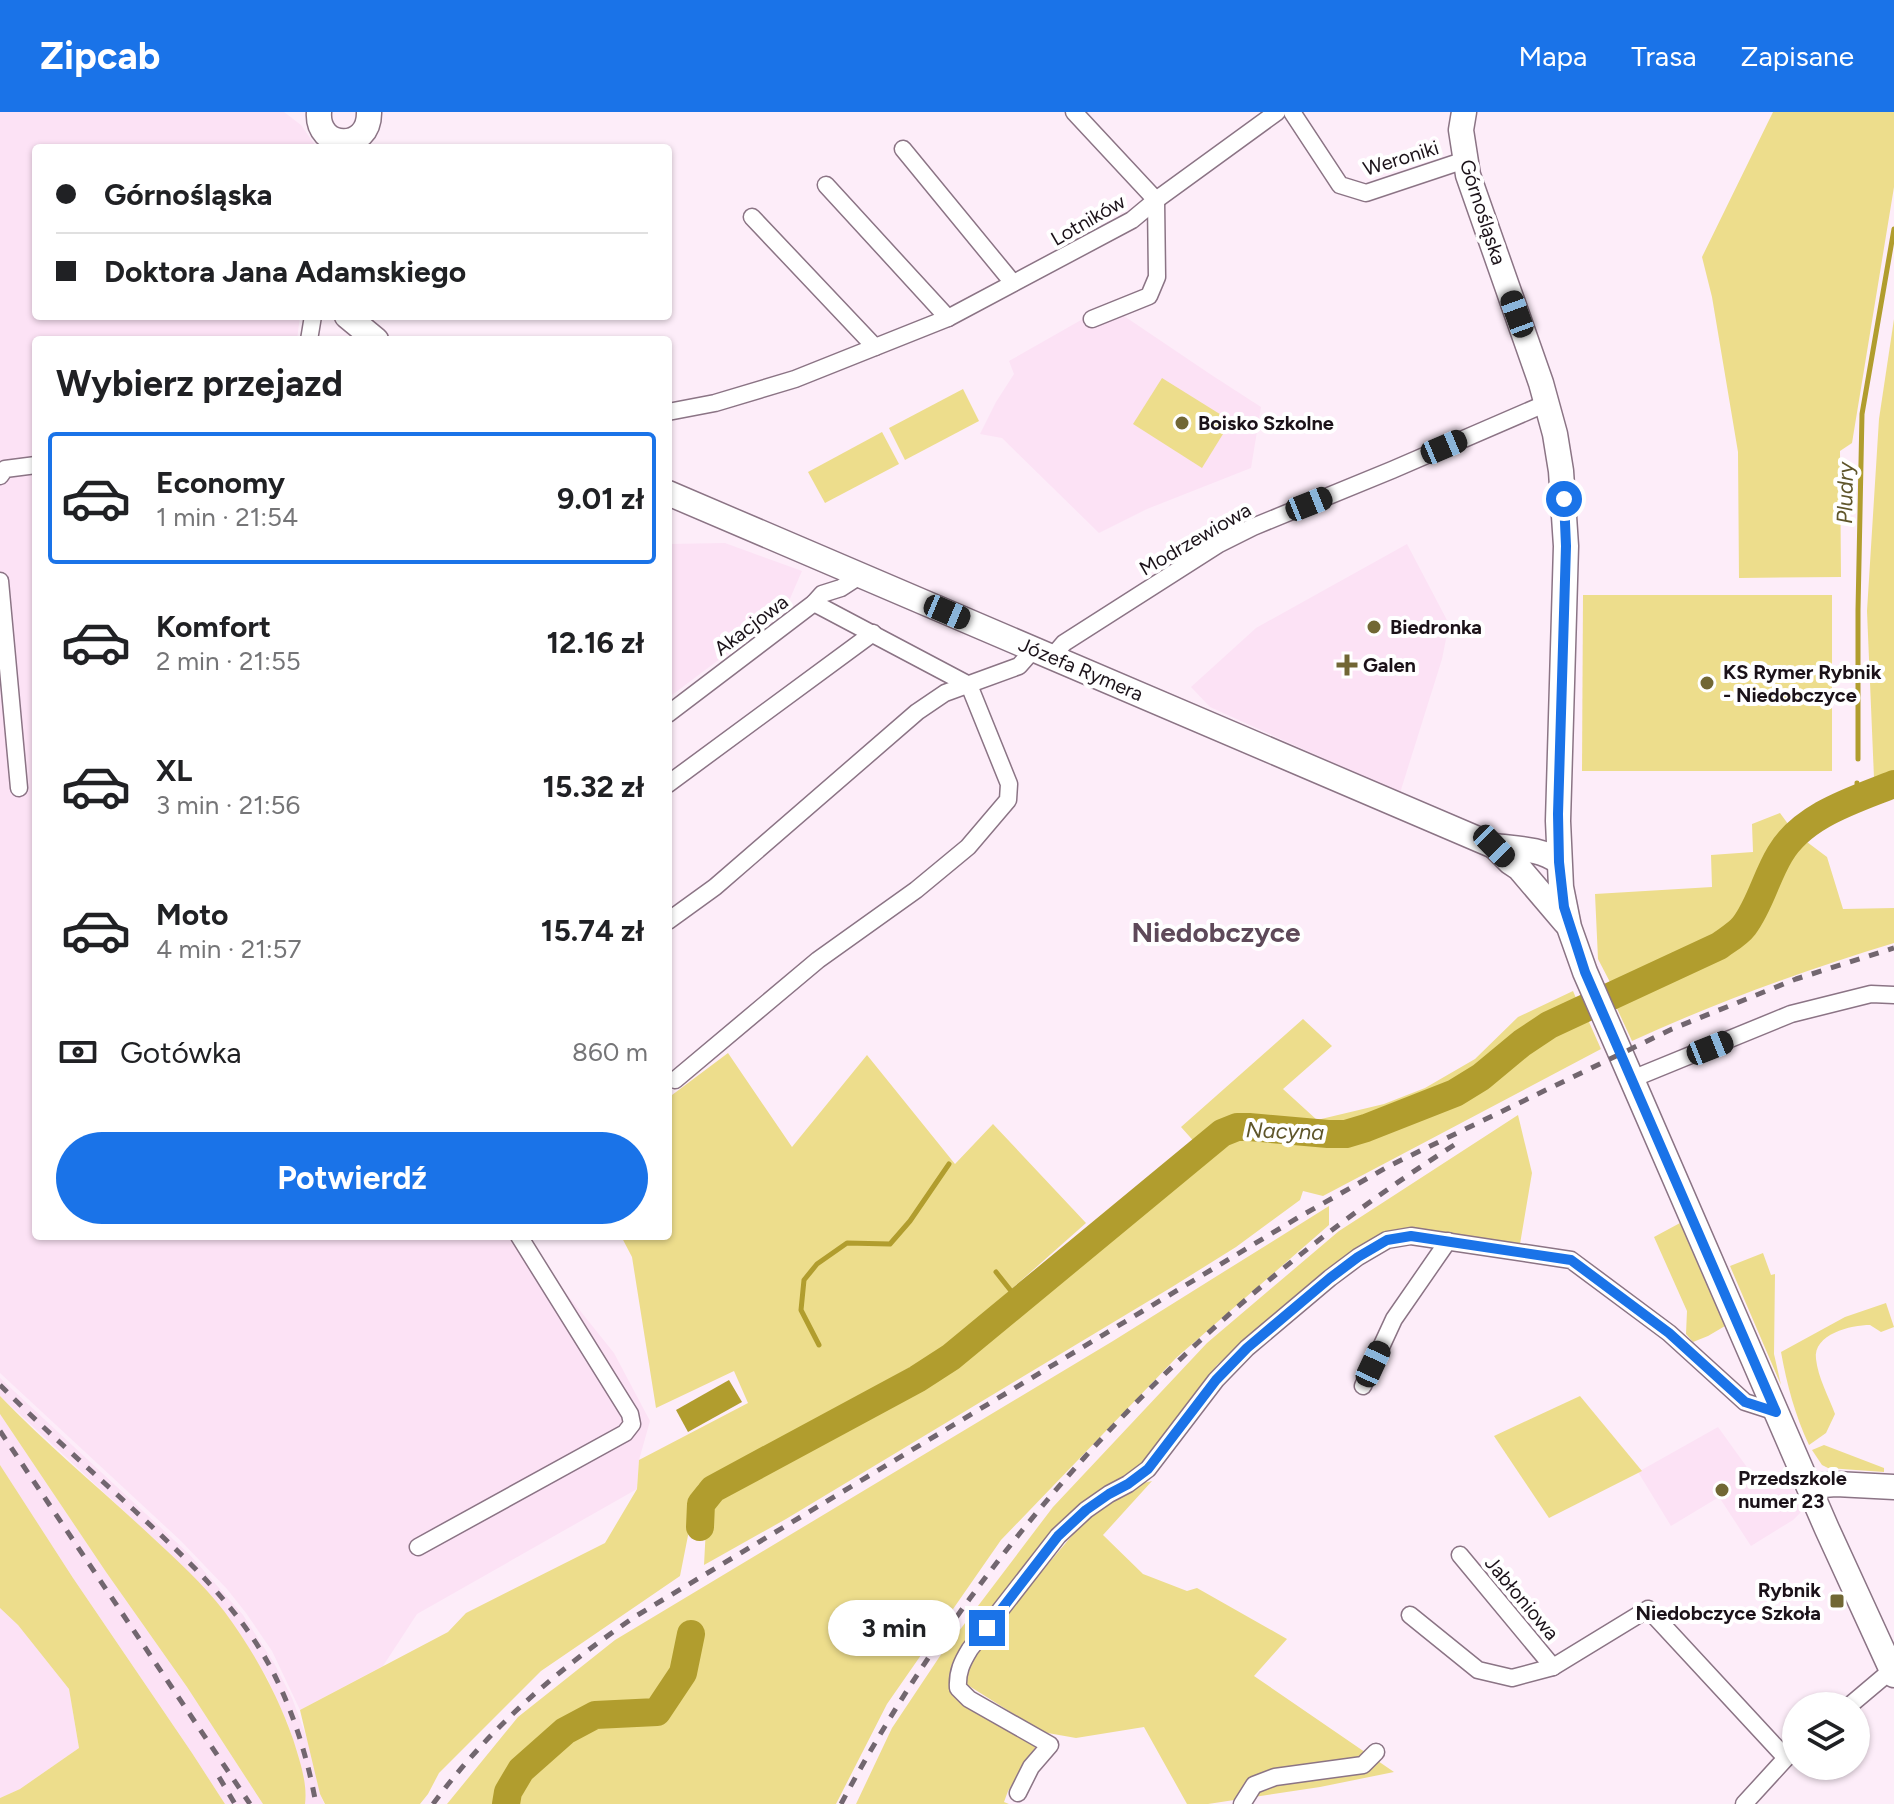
<!DOCTYPE html>
<html lang="pl">
<meta charset="utf-8">
<style>
:root{--surface:#fff;--page:#f6f6f6;--text:#202124;--muted:#757577;--line:#e0e0e0;--accent:#1a73e8}
body{margin:0;font-family:Figtree,sans-serif;background:var(--page);color:var(--text);height:100vh;display:flex;flex-direction:column;font-size:30px;white-space:nowrap}
*{box-sizing:border-box;margin:0}
p{font-size:26px;color:var(--muted)}
.icon{flex:none;width:44px;height:44px;fill:none;stroke:currentColor;stroke-width:2;stroke-linecap:round;stroke-linejoin:round}
.map{position:relative;flex:1;overflow:hidden}
.details{position:absolute;left:32px;top:224px;width:640px;height:904px;display:flex;flex-direction:column;background:var(--surface);border-radius:8px;box-shadow:0 2px 6px #0004}
.details>*{flex:none}
.hud{position:absolute;left:32px;top:32px;width:640px;height:176px;border-radius:8px;box-shadow:0 2px 6px #0004;display:grid;align-content:center;height:176px;padding:0 24px;background:var(--surface)}
.fabs{position:absolute;left:1782px;top:1580px;display:grid;gap:16px}
.fabs a{display:grid;place-items:center;width:88px;height:88px;border-radius:50%;background:var(--surface);box-shadow:0 2px 6px #0004;font-size:40px}
.end{position:absolute;width:36px;height:36px;margin:-18px;border:10px solid #1a73e8;background:#fff;box-shadow:0 0 0 4px #fff}
.from{border-radius:50%}
.bubble{position:absolute;height:56px;border-radius:28px;background:var(--surface);box-shadow:0 2px 6px #0004;font-size:26px;font-weight:700;line-height:56px;text-align:center}
.car{position:absolute;width:24px;height:48px;margin:-24px -12px;border-radius:10px;box-shadow:0 0 6px 2px #0007;background:linear-gradient(#222 24%,#8ab4d8 0 40%,#222 0 76%,#8ab4d8 0 86%,#222 0)}
.hud b{display:flex;align-items:center;gap:28px;height:76px;font-size:30px}
.hud b+b{border-top:2px solid var(--line)}
.hud i{width:20px;height:20px;background:var(--text)}
ul{padding:0;list-style:none}
li{display:flex;align-items:center;gap:24px;height:132px;margin:0 16px 12px;padding:0 8px;border:4px solid transparent;border-radius:8px}
li div{flex:1}
li b{display:block;font-size:30px}
li em{font-style:normal;font-weight:700}
li.selected{border-color:var(--accent)}
li>.icon{width:72px;height:72px;stroke-width:1.5}
h2{padding:0 24px;font-size:36px;line-height:96px}
.pay{display:flex;align-items:center;gap:20px;height:88px;padding:0 24px;font-size:30px}
.pay p{margin-inline-start:auto}
.cta{display:flex;gap:16px;margin-top:auto;padding:16px 24px}
.cta a{flex:1;height:92px;border-radius:48px;background:var(--accent);color:#fff;font-size:32px;font-weight:700;line-height:92px;text-align:center}
header{display:flex;align-items:center;gap:48px;box-sizing:border-box;height:112px;padding:0 40px;background:var(--accent);color:#fff}
header strong{font-size:38px}
nav{display:flex;gap:44px;margin-inline-start:auto;font-size:28px}
.map>svg:first-child{display:block}
</style>
<header>
<strong>Zipcab</strong>
<nav><a>Mapa</a><a>Trasa</a><a>Zapisane</a></nav>
</header>
<div class="map">
<svg width="1894" height="1692" viewBox="0 0 1894 1692">
<rect width="100%" height="100%" fill="#fdedf9"/>
<!-- built -->
<g fill="#fce2f5">
<path d="M0 0H284L301 13 317 36H36V204H300L297 228H36V1124H520L614 1241 650 1309 639 1348 637 1377 417 1502 383 1554 300 1598 272 1539 246 1501 227 1477 181 1429 0 1261Z"/>
<path d="M1111 191 1131 193 1124 204 1210 262 1261 295 1251 356 1147 397 1099 421 1002 326 980 322 996 290 1014 262 1009 249Z"/>
<path d="M725 431 802 459 785 498 668 586V432Z"/>
<path d="M1407 432 1449 512 1442 547 1400 681 1210 595 1191 575 1256 516Z"/>
<path d="M0 1266 189 1442 243 1503 274 1551 292 1586 309 1632 320 1682 324 1692H305L306 1683 298 1642 287 1610 267 1566 223 1498 166 1438 0 1284Z"/>
<path d="M0 1302 106 1460 187 1575 263 1692H225L192 1641 73 1466 0 1354Z"/>
<path d="M1718 1315 1754 1365 1764 1358 1776 1372 1789 1366 1803 1398 1793 1408 1751 1434 1719 1385 1671 1414 1638 1360Z"/>
<path d="M0 1496 18 1513 69 1577 79 1636 20 1677 0 1686Z"/>
</g>
<!-- green -->
<g fill="#eddd8c">
<path d="M1773 0H1894V75L1852 331 1840 339 1841 465 1739 466 1738 340 1712 185 1702 145Z"/>
<path d="M1894 207V658L1874 666 1867 499 1879 307Z"/>
<path d="M1162 266 1231 309 1202 356 1133 312Z"/>
<path d="M963 277 979 309 905 348 889 316Z"/>
<path d="M882 320 899 352 825 391 808 360Z"/>
<path d="M1583 483H1832V659H1582Z"/>
<path d="M1780 701 1791 716 1775 737 1738 814 1697 839 1612 874 1598 847 1595 782 1712 775 1711 743 1753 740 1752 712Z"/>
<path d="M1803 727 1827 745 1843 797 1894 796V831C1805 858 1717 890 1632 929L1614 890 1720 842 1745 823 1787 745Z"/>
<path d="M1573 879 1579 893 1524 920 1489 952 1455 975 1388 1002 1350 1015H1322L1238 1008 1221 1015 1198 1034 1181 1015 1303 907 1332 934 1283 977 1317 1008 1384 992 1425 976 1475 947 1518 905Z"/>
<path d="M1585 901 1601 937 1323 1084 1303 1079 1300 1088 1236 1135 1172 1175 786 1407 704 1453 707 1396 719 1380 917 1274 960 1246 1206 1043 1235 1022 1348 1028 1375 1020 1455 987 1483 969 1531 931Z"/>
<path d="M728 941 792 1035 867 943 955 1052 993 1012 1086 1111 945 1236 698 1373 680 1464 541 1559 439 1661 428 1682 420 1692H325L320 1682 300 1598 448 1520 466 1501 605 1431 637 1377 639 1348 748 1291 734 1259 656 1296 632 1145 621 1124H668V986Z"/>
<path d="M1518 1003 1532 1061 1520 1132 1448 1122 1390 1118 1323 1163 1217 1253 1151 1344 1048 1428 952 1552 949 1571 953 1581 1036 1634 1008 1679 1004 1690 1009 1692H856L892 1616 940 1544 1053 1395 1207 1231 1339 1119Z"/>
<path d="M1329 1094V1113L1176 1246 1001 1428 887 1592 836 1692H447L518 1605 615 1528 1113 1229Z"/>
<path d="M1680 1111 1725 1214 1708 1224 1693 1230 1686 1222 1687 1199 1654 1125Z"/>
<path d="M1763 1141 1771 1163 1775 1162 1774 1242 1781 1273 1730 1154Z"/>
<path d="M1886 1191 1894 1215 1881 1220 1870 1213C1851 1213 1813 1222 1816 1247 1818 1266 1829 1285 1835 1302L1826 1321 1809 1333C1795 1303 1787 1273 1781 1240L1845 1205Z"/>
<path d="M0 1284C48 1334 102 1378 152 1425 177 1448 203 1472 224 1499 253 1538 277 1581 293 1627 299 1646 308 1672 305 1692H263L187 1575 106 1460 0 1302Z"/>
<path d="M1580 1284 1642 1359 1549 1406 1494 1324Z"/>
<path d="M1824 1333 1884 1356V1360L1828 1356 1822 1353 1812 1338Z"/>
<path d="M0 1353 73 1466 192 1641 225 1692H0V1686L20 1677 79 1636 69 1577 18 1513 0 1496Z"/>
<path d="M1152 1369 1103 1423 1143 1462 1187 1479 1197 1476 1287 1527 1254 1564 1394 1660 1320 1675 1208 1692H1187L1144 1615 1076 1626 1042 1620 966 1572V1554L1025 1479 1093 1399 1139 1372Z"/>
</g>
<!-- water -->
<path fill="#b19d2e" d="M729 1268 742 1290 688 1320 676 1298Z"/>
<g fill="none" stroke-linecap="round" stroke-linejoin="round">
<!-- stream -->
<g stroke="#b19d2e" stroke-width="5">
<path d="M1858 647V498L1862 302 1894 117"/>
<path d="M1857 671 1858 686"/>
<path d="M1544 917 1549 925"/>
<path d="M996 1160 1019 1189"/>
<path d="M819 1233 801 1198 804 1168 817 1152 847 1131 890 1132 910 1109 949 1052"/>
</g>
<!-- river -->
<g stroke="#b19d2e" stroke-width="28">
<path d="M700 1415 701 1392 713 1377 917 1267 951 1245 1222 1021 1237 1015H1249L1328 1022H1346L1366 1016 1455 981 1481 965 1522 931 1549 913 1719 834C1727 828 1738 822 1744 814 1760 793 1766 765 1780 742 1803 703 1854 688 1894 672"/>
<path d="M506 1692 508 1680 521 1658 565 1619 595 1603 657 1600 683 1561 691 1522"/>
</g>
<!-- street casing -->
<g stroke="#8b7485" stroke-width="19">
<g id="street">
<path d="M1074 0 1156 88 1157 165 1149 184 1092 207"/>
<path d="M1292 0 1340 73 1366 81 1465 48"/>
<path d="M903 37 1013 171"/>
<path d="M826 73 948 206"/>
<path d="M752 105 875 235"/>
<path d="M309 228 313 204"/>
<path d="M668 300 715 291 795 267 948 206 1132 108 1156 88 1277 0"/>
<path d="M0 364 5 357 36 353"/>
<path d="M0 469 19 676"/>
<path d="M1052 545 1064 531 1219 432 1253 415 1392 358 1547 291"/>
<path d="M668 602 814 491 822 482 841 476 861 463"/>
<path d="M668 672 873 521"/>
<path d="M668 809 715 775 917 600 945 581 1019 554 1034 537"/>
<path d="M1632 967 1791 902 1871 882 1894 883"/>
<path d="M675 968 818 848 916 778 968 735 1008 688 1009 672 969 573 814 491"/>
<path d="M1363 1274 1394 1207 1448 1129"/>
<path d="M418 1435 625 1321 632 1312 630 1302 519 1124"/>
<path d="M1460 1443 1553 1555"/>
<path d="M1410 1503 1478 1558 1512 1566 1553 1555 1648 1497 1786 1646"/>
<path d="M1849 1594 1894 1556"/>
<path d="M1018 1681 1031 1655 1050 1633 969 1587 958 1576C957 1560 962 1550 970 1537L1058 1424 1086 1398 1109 1382 1128 1372 1148 1357 1216 1268 1247 1236 1330 1166 1358 1145 1387 1128 1411 1124 1571 1148 1669 1221 1745 1290 1776 1300"/>
<path d="M1242 1692 1254 1673 1275 1665 1363 1653 1376 1640"/>
<path d="M1744 1692 1786 1646 1796 1638"/>
</g>
</g>
<!-- secondary casing -->
<g stroke="#8b7485" stroke-width="27">
<g id="secondary">
<path d="M319 0C316 38 370 40 369 0"/>
<path d="M1464 0 1461 18 1468 63 1541 271 1555 322 1561 359 1566 434 1558 709 1561 775 1569 815 1585 860 1620 940 1827 1417 1894 1563"/>
<path d="M347 204 376 228"/>
<path d="M668 381 1494 734C1518 737 1540 736 1559 750"/>
<path d="M1494 734 1510 750 1519 756 1565 810"/>
<path d="M1809 1374 1836 1372 1894 1375"/>
</g>
</g>
<!-- street -->
<use href="#street" stroke="#fff" stroke-width="16"/>
<!-- secondary -->
<use href="#secondary" stroke="#fff" stroke-width="24"/>
<!-- rail -->
<g stroke="#72666f" stroke-width="5" stroke-dasharray="10 10" stroke-linecap="butt">
<path d="M0 1273C43 1316 89 1357 134 1398 188 1448 242 1498 275 1564 295 1605 308 1648 316 1692"/>
<path d="M0 1319 250 1692"/>
<path d="M219 1665 235 1692"/>
<path d="M433 1692C489 1616 558 1557 636 1504L1299 1105 1391 1053 1672 917 1796 867 1894 836"/>
<path d="M841 1692C985 1421 1203 1191 1462 1028"/>
</g>
</g>
<g fill="none" stroke-linecap="round" stroke-linejoin="round">
<!-- route -->
<path stroke="#1a73e8" stroke-width="10" d="M987 1516 1058 1424 1086 1398 1109 1382 1128 1372 1148 1357 1216 1268 1247 1236 1330 1166 1358 1145 1387 1128 1411 1124 1571 1148 1669 1221 1745 1290 1776 1300 1585 860 1564 795 1559 750 1558 702 1566 434 1564 387"/>
</g>
<!-- markers -->
<g fill="#716734" stroke="#fff" stroke-width="3">
<circle cx="1182" cy="311" r="8"/>
<circle cx="1374" cy="515" r="8"/>
<path d="M1343 541h8v8h8v8h-8v8h-8v-8h-8v-8h8z"/>
<circle cx="1707" cy="571" r="8"/>
<circle cx="1722" cy="1378" r="8"/>
<rect x="1829" y="1481" width="16" height="16" rx="4"/>
</g>
<g text-anchor="middle" dominant-baseline="central" stroke-width="8" stroke-linejoin="round" paint-order="stroke">
<!-- street labels -->
<g font-size="20" fill="#1b1219" stroke="#fff">
<text transform="translate(1401 46) rotate(-17)">Weroniki</text>
<text transform="translate(1483 100) rotate(72)">Górnośląska</text>
<text transform="translate(1088 108) rotate(-30)">Lotników</text>
<text transform="translate(1195 427) rotate(-30)">Modrzewiowa</text>
<text transform="translate(751 513) rotate(-37)">Akacjowa</text>
<text transform="translate(1081 557) rotate(23)">Józefa Rymera</text>
<text transform="translate(1522 1486) rotate(50)">Jabłoniowa</text>
</g>
<!-- poi labels -->
<g font-size="20" font-weight="bold" fill="#1b1219" stroke="#fff" text-anchor="start">
<text x="1198" y="311">Boisko Szkolne</text>
<text x="1390" y="515">Biedronka</text>
<text x="1363" y="553">Galen</text>
<text x="1723" y="560">KS Rymer Rybnik<tspan x="1723" dy="23">- Niedobczyce</tspan></text>
<text x="1738" y="1366">Przedszkole<tspan x="1738" dy="23">numer 23</tspan></text>
<text x="1821" y="1478" text-anchor="end">Rybnik<tspan x="1821" dy="23">Niedobczyce Szkoła</tspan></text>
</g>
<!-- water labels -->
<g font-size="22" font-style="italic" fill="#5e552a" stroke="#fff">
<text transform="translate(1845 381) rotate(-89)">Pludry</text>
<text transform="translate(1285 1019) rotate(2)">Nacyna</text>
</g>
<!-- district labels -->
<g font-size="28" font-weight="bold" fill="#5e4959" stroke="#fff">
<text x="1216" y="820">Niedobczyce</text>
</g>
</g>
</svg>
<div class="fabs">
<a><svg class="icon" aria-label="layers" viewBox="0 0 24 24"><path d="M12 4l9 5-9 5-9-5zM3 14l9 5 9-5"/></svg></a>
</div>
<i class="end from" style="left:1564px;top:387px"></i>
<i class="end" style="left:987px;top:1516px"></i>
<div class="bubble" style="left:828px;top:1488px;width:132px">3 min</div>
<i class="car" style="left:1517px;top:202px;rotate:340deg"></i>
<i class="car" style="left:1444px;top:335px;rotate:67deg"></i>
<i class="car" style="left:1309px;top:392px;rotate:68deg"></i>
<i class="car" style="left:947px;top:500px;rotate:113deg"></i>
<i class="car" style="left:1494px;top:734px;rotate:136deg"></i>
<i class="car" style="left:1710px;top:936px;rotate:68deg"></i>
<i class="car" style="left:1373px;top:1252px;rotate:25deg"></i>
<div class="hud">
<b><i class="from"></i>Górnośląska</b>
<b><i></i>Doktora Jana Adamskiego</b>
</div>
<section class="details">
<h2>Wybierz przejazd</h2>
<ul>
<li class="selected"><svg class="icon" aria-label="car" viewBox="0 0 24 24"><path d="M5 17H2v-5l4-1 3-4h7l3 4 3 1v5h-3M9 17h6M6 11h13"/><circle cx="7" cy="17" r="2"/><circle cx="17" cy="17" r="2"/></svg><div><b>Economy</b><p>1 min · 21:54</p></div><em>9.01 zł</em></li>
<li><svg class="icon" aria-label="car" viewBox="0 0 24 24"><path d="M5 17H2v-5l4-1 3-4h7l3 4 3 1v5h-3M9 17h6M6 11h13"/><circle cx="7" cy="17" r="2"/><circle cx="17" cy="17" r="2"/></svg><div><b>Komfort</b><p>2 min · 21:55</p></div><em>12.16 zł</em></li>
<li><svg class="icon" aria-label="car" viewBox="0 0 24 24"><path d="M5 17H2v-5l4-1 3-4h7l3 4 3 1v5h-3M9 17h6M6 11h13"/><circle cx="7" cy="17" r="2"/><circle cx="17" cy="17" r="2"/></svg><div><b>XL</b><p>3 min · 21:56</p></div><em>15.32 zł</em></li>
<li><svg class="icon" aria-label="car" viewBox="0 0 24 24"><path d="M5 17H2v-5l4-1 3-4h7l3 4 3 1v5h-3M9 17h6M6 11h13"/><circle cx="7" cy="17" r="2"/><circle cx="17" cy="17" r="2"/></svg><div><b>Moto</b><p>4 min · 21:57</p></div><em>15.74 zł</em></li>
</ul>
<div class="pay"><svg class="icon" aria-label="cash" viewBox="0 0 24 24"><path d="M3 7h18v10H3z"/><circle cx="12" cy="12" r="2"/></svg>Gotówka<p>860 m</p></div>
<div class="cta"><a>Potwierdź</a></div>
</section>
</div>
